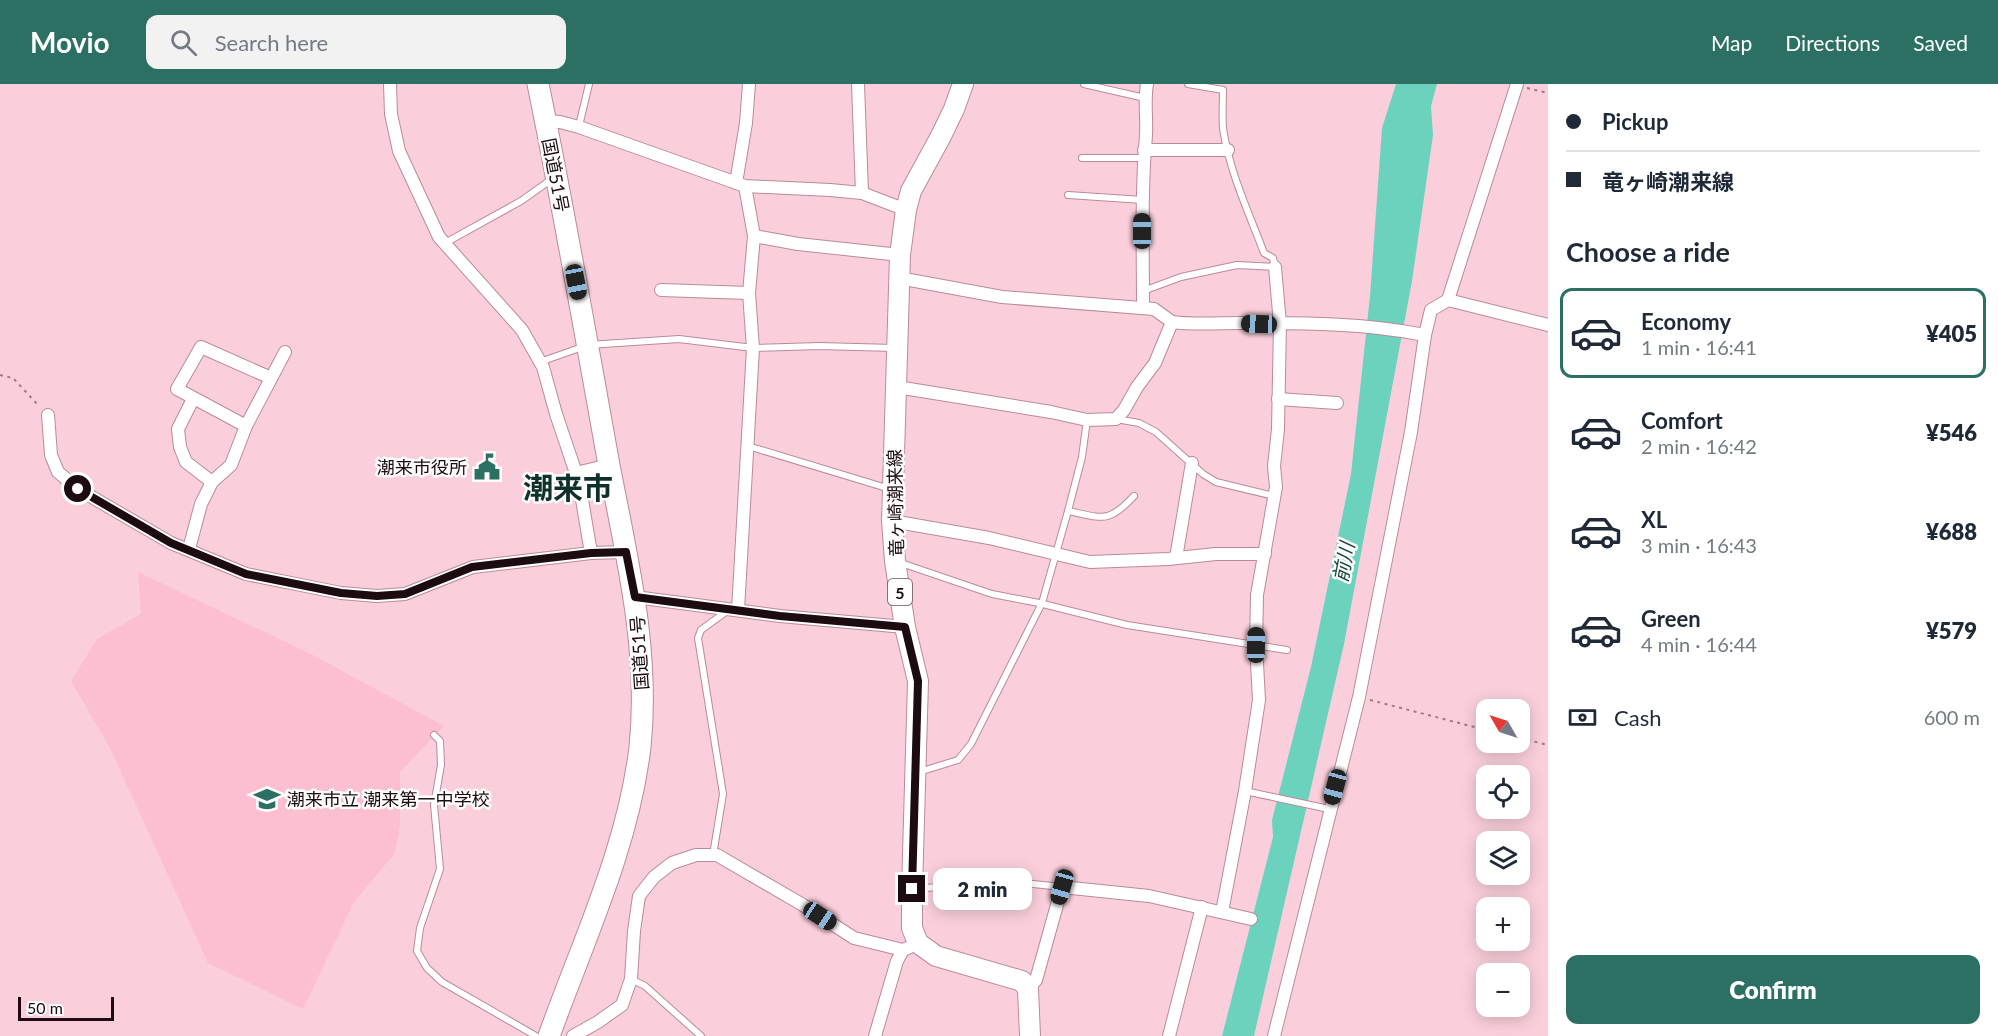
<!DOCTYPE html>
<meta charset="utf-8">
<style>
:root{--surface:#fff;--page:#f2f2f3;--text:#1f2937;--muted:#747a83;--line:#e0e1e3;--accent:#2b7063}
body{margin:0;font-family:Lato,"Noto Sans JP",sans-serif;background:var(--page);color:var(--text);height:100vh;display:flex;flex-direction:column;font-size:22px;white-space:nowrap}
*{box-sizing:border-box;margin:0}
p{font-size:20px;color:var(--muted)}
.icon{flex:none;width:33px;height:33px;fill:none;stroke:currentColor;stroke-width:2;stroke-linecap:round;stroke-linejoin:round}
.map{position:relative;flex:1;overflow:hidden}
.drawer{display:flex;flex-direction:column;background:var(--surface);width:450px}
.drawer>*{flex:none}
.hud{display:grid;align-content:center;height:132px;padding:0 18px;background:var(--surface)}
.needle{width:39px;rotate:309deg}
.buttons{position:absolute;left:1476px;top:615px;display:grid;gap:12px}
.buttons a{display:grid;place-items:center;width:54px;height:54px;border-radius:12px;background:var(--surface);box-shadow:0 3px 15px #0003;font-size:30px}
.scale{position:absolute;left:18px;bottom:15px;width:96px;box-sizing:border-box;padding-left:6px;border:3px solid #1c0b11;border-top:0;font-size:16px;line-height:21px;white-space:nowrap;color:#1c0b11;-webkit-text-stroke:4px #fdfdfd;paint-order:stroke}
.end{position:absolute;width:27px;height:27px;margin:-14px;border:8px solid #1c0b11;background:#fff;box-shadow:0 0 0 3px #fff}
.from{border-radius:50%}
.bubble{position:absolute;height:42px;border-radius:12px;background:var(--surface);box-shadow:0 3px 15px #0003;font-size:20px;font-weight:800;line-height:42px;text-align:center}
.car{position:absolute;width:18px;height:36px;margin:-18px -9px;border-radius:8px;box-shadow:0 0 4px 2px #0007;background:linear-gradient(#222 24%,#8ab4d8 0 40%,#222 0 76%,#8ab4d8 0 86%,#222 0)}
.hud b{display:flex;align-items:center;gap:21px;height:57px;font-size:22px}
.hud b+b{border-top:2px solid var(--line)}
.hud i{width:15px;height:15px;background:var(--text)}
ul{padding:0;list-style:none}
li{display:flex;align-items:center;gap:18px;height:90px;margin:0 12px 9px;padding:0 6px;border:3px solid transparent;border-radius:12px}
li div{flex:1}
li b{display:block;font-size:22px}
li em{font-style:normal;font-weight:800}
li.selected{border-color:var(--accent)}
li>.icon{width:54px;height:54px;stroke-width:1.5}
h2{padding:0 18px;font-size:27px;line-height:72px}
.pay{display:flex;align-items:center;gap:15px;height:66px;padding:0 18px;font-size:22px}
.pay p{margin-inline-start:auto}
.button{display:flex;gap:12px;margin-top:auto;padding:12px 18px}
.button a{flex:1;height:69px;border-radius:12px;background:var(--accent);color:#fff;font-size:24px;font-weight:800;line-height:69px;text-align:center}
header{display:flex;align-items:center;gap:36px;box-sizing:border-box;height:84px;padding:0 30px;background:var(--accent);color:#fff}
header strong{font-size:28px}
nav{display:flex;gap:33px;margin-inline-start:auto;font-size:21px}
.search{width:420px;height:54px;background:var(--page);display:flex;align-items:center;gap:15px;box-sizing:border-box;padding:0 21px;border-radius:12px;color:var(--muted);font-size:22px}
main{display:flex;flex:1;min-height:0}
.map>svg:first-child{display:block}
</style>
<header>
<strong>Movio</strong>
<div class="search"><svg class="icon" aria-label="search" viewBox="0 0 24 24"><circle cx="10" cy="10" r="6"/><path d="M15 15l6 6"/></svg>Search here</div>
<nav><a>Map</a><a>Directions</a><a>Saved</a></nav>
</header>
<main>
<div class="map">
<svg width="1548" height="952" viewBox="0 0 1548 952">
<rect width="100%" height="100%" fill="#facfdb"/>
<!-- built -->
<path fill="#fbbfd1" d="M138 488 309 569 444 642 400 688V742L395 769 354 818 303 925 208 879 110 664 71 597 97 555 141 530Z"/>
<!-- water -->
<path fill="#6bd2be" d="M1396 0H1437L1431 22 1433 51 1412 197 1344 560 1254 952H1222L1273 753 1272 736 1311 583 1351 390 1370 212 1382 44Z"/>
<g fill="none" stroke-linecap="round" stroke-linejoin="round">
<!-- service casing -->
<g stroke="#bb8a98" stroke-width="8">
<g id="service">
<path d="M1084 0 1145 14"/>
<path d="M579 42 589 0"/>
<path d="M1082 74H1143"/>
<path d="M1068 111 1143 116"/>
<path d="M445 159 521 117 552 95"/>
<path d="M1143 207 1181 193 1237 181 1275 183 1273 174 1264 169C1249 129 1229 87 1223 44 1222 32 1223 18 1223 6L1188 0"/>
<path d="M540 278 588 261 679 255 753 264 819 262 894 264"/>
<path d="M1116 335 1139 339 1156 348 1203 390 1216 398 1274 412"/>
<path d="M748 362 890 405"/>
<path d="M1068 427C1103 434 1108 440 1134 412"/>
<path d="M898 478 992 510 1039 519 1127 541 1287 566"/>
<path d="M434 651 440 657 441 681 434 721 440 785 420 844 417 867 427 884 442 898 536 952"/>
<path d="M919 688 958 676 971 660 1042 519 1068 427 1082 373 1087 336"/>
<path d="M1245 707 1329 725"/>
<path d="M713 771 723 710 698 554 701 546 727 527"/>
<path d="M915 805 1003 797 1062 803"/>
<path d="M631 895 645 902 701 952"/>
</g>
</g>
<!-- minor casing -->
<g stroke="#bb8a98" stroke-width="14">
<g id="minor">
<path d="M390 0 391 30 399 67 439 153 522 246 543 283 556 330 579 398 591 469"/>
<path d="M858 0 862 109"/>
<path d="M546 37 560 38 579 43 745 102 830 106 862 109 906 126"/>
<path d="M1144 66H1228"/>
<path d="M736 99 746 39 749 0"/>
<path d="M754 152 798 160 900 171"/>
<path d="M661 206 749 209"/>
<path d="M1448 216 1548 241"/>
<path d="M1143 224C1143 166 1141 109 1146 51 1147 34 1144 17 1147 0"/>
<path d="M1172 238C1195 241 1218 239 1241 239 1303 239 1365 239 1425 251"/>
<path d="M897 303 1051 328 1087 336 1116 335 1124 326 1137 303 1155 279 1172 238 1154 225 1002 213 899 194"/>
<path d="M193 315 178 345 180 363 186 378 212 398"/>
<path d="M1278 315 1337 319"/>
<path d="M48 331 51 371 58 388 78 405 171 459 246 490 341 509 377 512 405 510 473 483 591 469 626 468"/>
<path d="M246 342 177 305 201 263 271 294"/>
<path d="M576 389 609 381"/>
<path d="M892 437 989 454 1090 478 1168 475 1216 470H1265"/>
<path d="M189 465 201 420 212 398 231 381 246 342 285 268"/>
<path d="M1176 474 1192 379"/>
<path d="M635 513 780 532 905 543"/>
<path d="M738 526 753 264 749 209 754 152 745 102"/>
<path d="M1222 828 1245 707 1259 616 1256 561 1257 511 1276 403 1274 382 1278 345 1280 240 1275 183"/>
<path d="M1028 905 1036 896 1062 803 1149 812 1251 835"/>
<path d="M573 952 598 938 622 921 631 895 634 847 639 812 654 793 672 779 696 771H717L803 821 854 854 903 866"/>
<path d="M875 952 897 877 903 866 910 863"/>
<path d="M1169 952 1202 823"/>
<path d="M1274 952 1359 613 1411 348 1425 251 1431 226 1448 216 1517 0"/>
</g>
</g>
<!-- primary casing -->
<g stroke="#bb8a98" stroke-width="22">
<path id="primary" d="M963 0 954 25 941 52 911 107 906 126 900 171 892 437 895 477 905 543 918 597 912 805V844L918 859 936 872 1022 897 1028 905 1030 952"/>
</g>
<!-- trunk casing -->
<g stroke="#bb8a98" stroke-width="23">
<path id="trunk" d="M538 0C564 126 586 254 609 381 627 475 650 566 640 663 628 764 583 857 549 952"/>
</g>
<!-- path -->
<g stroke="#9b7b84" stroke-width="2" stroke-dasharray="3 4.5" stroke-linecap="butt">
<path d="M1527 4 1548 9"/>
<path d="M0 291 13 294 39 322"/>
<path d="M1370 616 1486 646"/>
<path d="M1520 654 1548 661"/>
</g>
<!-- service -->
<use href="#service" stroke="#fff" stroke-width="6"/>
<!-- minor -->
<use href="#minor" stroke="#fff" stroke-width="12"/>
<!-- primary -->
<use href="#primary" stroke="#fff" stroke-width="20"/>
<!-- trunk -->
<use href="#trunk" stroke="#fff" stroke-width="21"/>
</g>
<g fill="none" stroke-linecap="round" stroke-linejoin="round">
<!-- route -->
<path stroke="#1c0b11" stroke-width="8" d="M78 405 171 459 246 490 341 509 377 512 405 510 472 483 591 469 626 468 635 513 780 532 905 543 918 597 912 805"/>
</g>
<!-- icons -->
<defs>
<g id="civic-bare" transform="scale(2.07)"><path d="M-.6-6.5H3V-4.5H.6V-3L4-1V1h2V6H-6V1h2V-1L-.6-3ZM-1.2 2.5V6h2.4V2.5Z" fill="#2b7063" stroke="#fdfdfd" stroke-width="2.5" paint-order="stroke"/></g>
<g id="school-bare" transform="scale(2.07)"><path d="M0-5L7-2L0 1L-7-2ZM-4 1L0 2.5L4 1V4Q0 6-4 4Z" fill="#2b7063" stroke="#fdfdfd" stroke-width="2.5" paint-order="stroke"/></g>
</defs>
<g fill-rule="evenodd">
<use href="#civic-bare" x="487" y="383"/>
<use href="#school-bare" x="267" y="715"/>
</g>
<g text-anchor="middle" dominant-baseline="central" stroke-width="5" stroke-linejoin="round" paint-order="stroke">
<!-- shield labels -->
<rect fill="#fdfdfd" stroke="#605458" stroke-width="1.5" x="888" y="495" width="24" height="26" rx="4.5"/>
<g font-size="16" font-weight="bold" fill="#1c0b11">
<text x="900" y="508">5</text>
</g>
<!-- street labels -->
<g font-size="18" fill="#1c0b11" stroke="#fdfdfd">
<text transform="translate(556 91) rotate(79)">国道51号</text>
<text transform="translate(895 419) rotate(-91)">竜ヶ崎潮来線</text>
<text transform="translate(639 569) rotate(-94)">国道51号</text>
</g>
<!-- poi labels -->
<g font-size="18" fill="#1c0b11" stroke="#fdfdfd" text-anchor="end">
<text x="467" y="383">潮来市役所</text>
<text x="287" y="715" text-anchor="start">潮来市立 潮来第一中学校</text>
</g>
<!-- water labels -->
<g font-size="20" font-style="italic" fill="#19473f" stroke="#fdfdfd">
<text transform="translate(1343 478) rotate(-79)">前川</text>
</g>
<!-- town labels -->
<g font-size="30" font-weight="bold" fill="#10312b" stroke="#fdfdfd">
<text x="568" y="403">潮来市</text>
</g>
</g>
</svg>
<div class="buttons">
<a><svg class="needle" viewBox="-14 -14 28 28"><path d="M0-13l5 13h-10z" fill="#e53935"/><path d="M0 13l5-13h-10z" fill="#747a83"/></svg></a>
<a><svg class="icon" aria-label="locate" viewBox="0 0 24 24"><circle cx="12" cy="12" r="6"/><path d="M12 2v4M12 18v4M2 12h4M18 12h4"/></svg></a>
<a><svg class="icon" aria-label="layers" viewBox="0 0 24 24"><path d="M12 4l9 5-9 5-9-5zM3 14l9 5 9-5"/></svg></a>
<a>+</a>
<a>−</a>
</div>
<div class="scale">50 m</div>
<i class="end from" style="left:78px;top:405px"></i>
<i class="end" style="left:912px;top:805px"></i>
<div class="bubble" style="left:933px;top:784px;width:99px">2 min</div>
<i class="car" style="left:1142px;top:147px;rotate:0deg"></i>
<i class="car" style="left:576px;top:198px;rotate:169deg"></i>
<i class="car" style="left:1259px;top:240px;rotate:272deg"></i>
<i class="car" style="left:1256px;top:561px;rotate:1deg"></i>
<i class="car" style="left:1335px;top:703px;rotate:195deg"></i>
<i class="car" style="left:1062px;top:803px;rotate:196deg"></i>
<i class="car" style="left:820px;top:832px;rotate:123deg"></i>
</div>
<section class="drawer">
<div class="hud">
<b><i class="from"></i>Pickup</b>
<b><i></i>竜ヶ崎潮来線</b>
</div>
<h2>Choose a ride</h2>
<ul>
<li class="selected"><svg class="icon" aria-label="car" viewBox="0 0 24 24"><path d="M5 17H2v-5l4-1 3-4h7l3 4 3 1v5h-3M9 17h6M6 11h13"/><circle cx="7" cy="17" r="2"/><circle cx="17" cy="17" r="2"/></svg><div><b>Economy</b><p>1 min · 16:41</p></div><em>¥405</em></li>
<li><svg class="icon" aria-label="car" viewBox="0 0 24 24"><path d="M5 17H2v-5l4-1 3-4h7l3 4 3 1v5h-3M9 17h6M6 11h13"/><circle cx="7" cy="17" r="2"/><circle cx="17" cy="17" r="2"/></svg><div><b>Comfort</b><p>2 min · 16:42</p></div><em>¥546</em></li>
<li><svg class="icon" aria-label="car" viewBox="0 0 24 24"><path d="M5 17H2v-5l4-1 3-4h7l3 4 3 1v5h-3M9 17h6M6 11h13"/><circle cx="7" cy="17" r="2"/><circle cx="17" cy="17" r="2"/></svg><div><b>XL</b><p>3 min · 16:43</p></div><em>¥688</em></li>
<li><svg class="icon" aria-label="car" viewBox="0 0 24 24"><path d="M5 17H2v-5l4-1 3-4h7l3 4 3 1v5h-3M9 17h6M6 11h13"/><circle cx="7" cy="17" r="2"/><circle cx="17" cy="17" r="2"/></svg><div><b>Green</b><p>4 min · 16:44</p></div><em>¥579</em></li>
</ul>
<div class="pay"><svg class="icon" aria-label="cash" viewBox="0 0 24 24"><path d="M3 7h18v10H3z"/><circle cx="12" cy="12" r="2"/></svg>Cash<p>600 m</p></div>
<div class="button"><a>Confirm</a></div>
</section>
</main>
